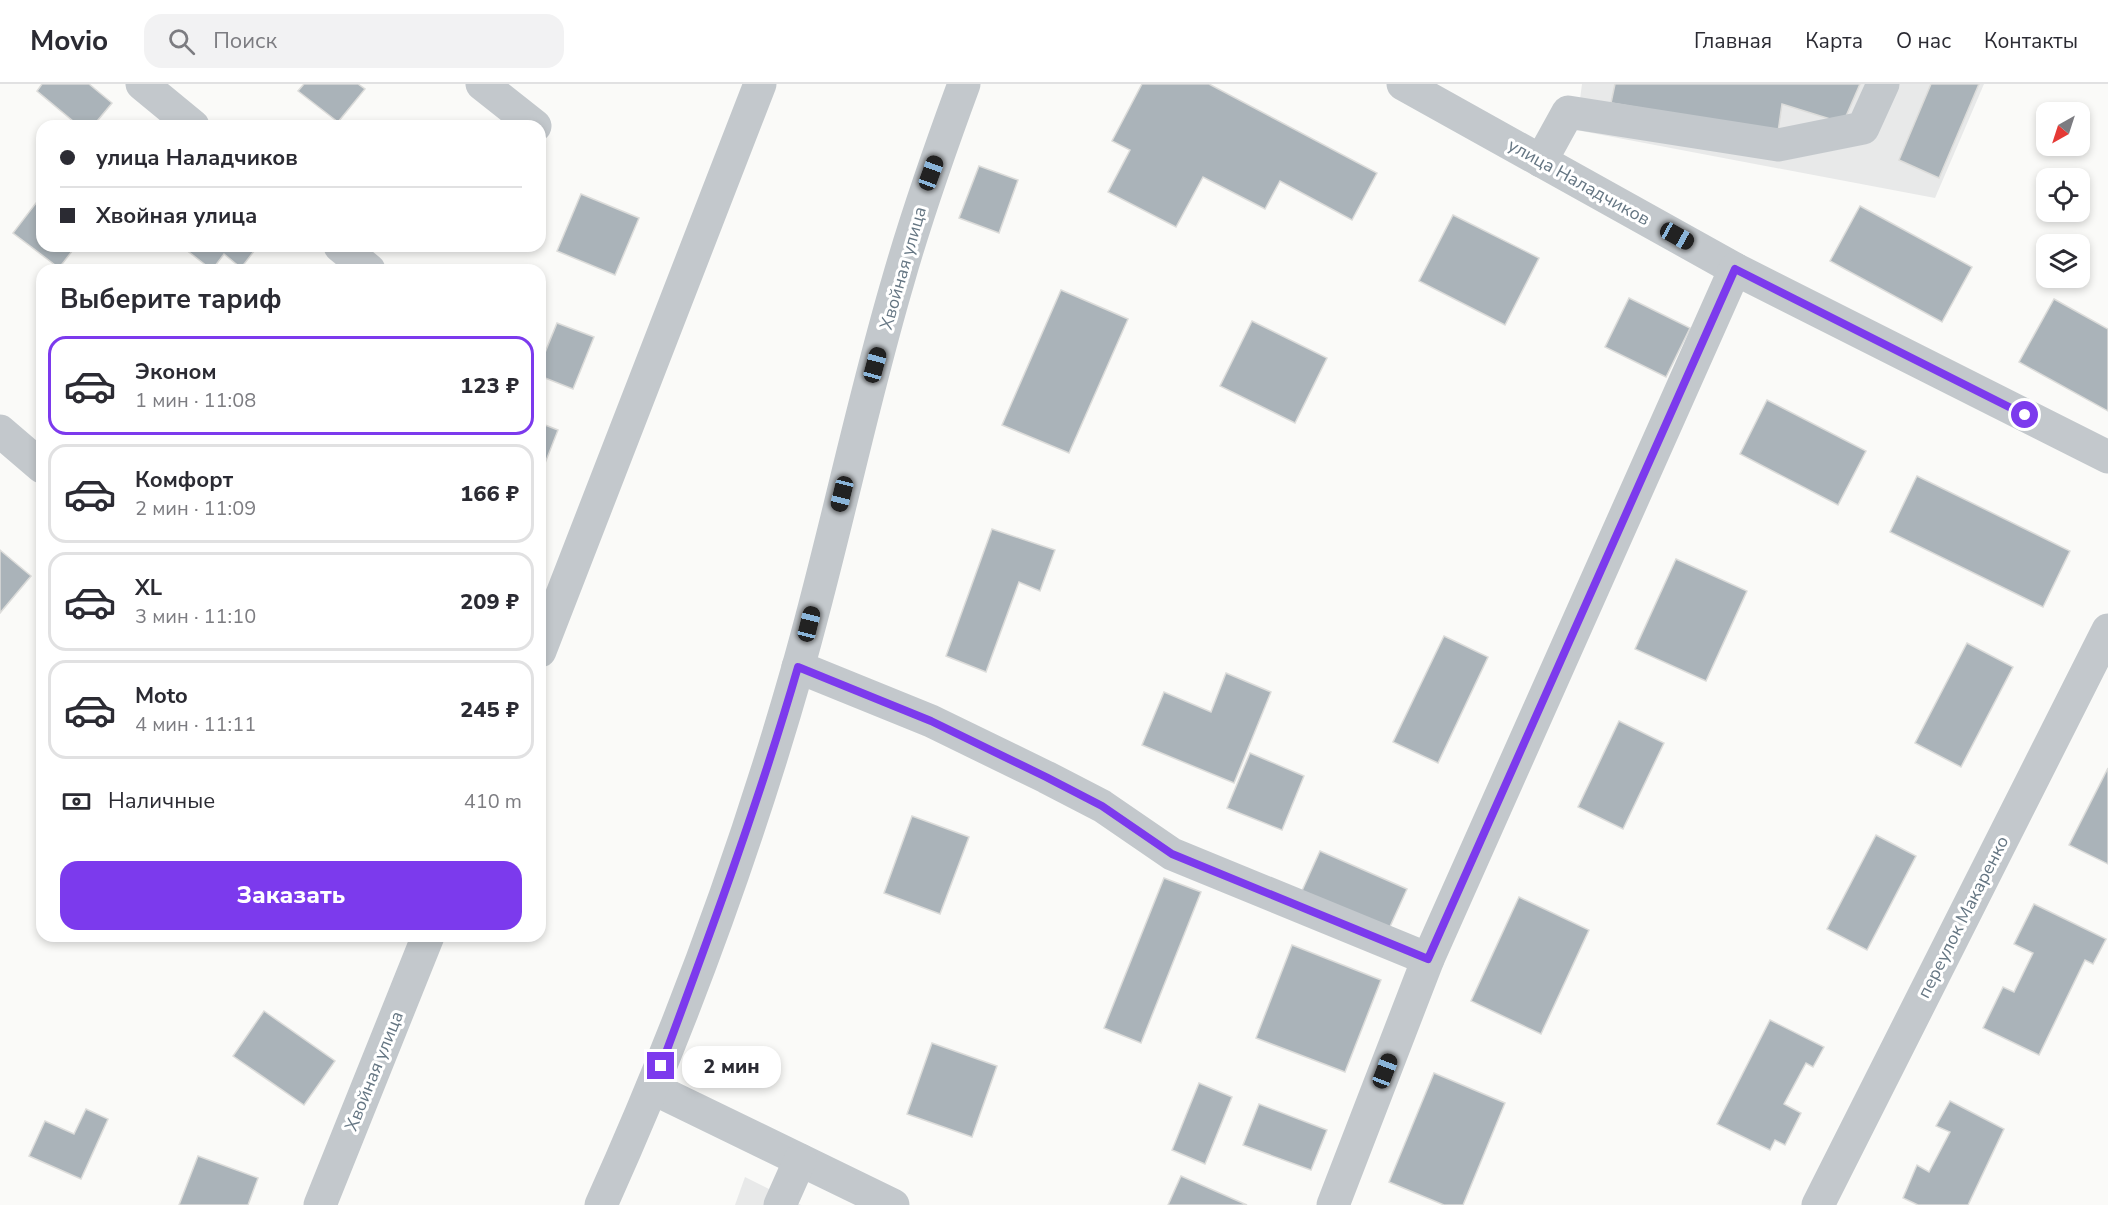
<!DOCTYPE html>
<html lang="ru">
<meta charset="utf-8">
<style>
:root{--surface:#fff;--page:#f2f2f3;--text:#2b2b33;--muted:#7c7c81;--line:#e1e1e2;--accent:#7c3aed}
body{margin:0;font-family:"Nunito Sans",sans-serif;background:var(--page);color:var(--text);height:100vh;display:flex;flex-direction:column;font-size:22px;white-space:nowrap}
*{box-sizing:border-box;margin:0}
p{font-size:20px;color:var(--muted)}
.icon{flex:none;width:33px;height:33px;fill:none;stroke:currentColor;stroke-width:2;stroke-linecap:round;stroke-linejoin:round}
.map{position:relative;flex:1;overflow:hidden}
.side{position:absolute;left:36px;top:180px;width:510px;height:678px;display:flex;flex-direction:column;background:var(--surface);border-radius:18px;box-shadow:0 3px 9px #0003}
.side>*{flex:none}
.guide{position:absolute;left:36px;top:36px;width:510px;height:132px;border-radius:18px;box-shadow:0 3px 9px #0003;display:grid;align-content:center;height:132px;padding:0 24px;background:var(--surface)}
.needle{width:39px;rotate:219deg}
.tools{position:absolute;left:2036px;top:18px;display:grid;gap:12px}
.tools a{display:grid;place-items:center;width:54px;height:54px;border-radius:12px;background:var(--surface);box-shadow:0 3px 9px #0003;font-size:30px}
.end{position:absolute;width:27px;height:27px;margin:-14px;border:8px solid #7c3aed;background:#fff;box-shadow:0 0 0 3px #fff}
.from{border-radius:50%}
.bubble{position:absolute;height:42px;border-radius:18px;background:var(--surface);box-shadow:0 3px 9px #0003;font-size:20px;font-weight:800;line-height:42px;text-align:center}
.car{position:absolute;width:18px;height:36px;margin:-18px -9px;border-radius:8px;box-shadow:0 0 4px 2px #0007;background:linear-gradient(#222 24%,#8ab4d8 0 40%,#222 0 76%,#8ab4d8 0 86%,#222 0)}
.guide b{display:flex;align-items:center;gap:21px;height:57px;font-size:22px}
.guide b+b{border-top:2px solid var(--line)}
.guide i{width:15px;height:15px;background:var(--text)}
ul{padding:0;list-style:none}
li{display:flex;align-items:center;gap:18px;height:99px;margin:0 12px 9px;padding:0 12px;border:3px solid var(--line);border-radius:18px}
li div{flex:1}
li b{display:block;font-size:22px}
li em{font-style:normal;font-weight:800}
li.selected{border-color:var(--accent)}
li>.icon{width:54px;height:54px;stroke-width:1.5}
h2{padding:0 24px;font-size:27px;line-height:72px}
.pay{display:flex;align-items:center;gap:15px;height:66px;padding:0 24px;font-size:22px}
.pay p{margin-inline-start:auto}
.action{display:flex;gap:12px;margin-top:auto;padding:12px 24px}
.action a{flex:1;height:69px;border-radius:18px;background:var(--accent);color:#fff;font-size:24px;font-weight:800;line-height:69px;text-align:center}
header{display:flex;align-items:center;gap:36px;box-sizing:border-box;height:84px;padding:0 30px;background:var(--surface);border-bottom:2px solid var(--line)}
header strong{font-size:28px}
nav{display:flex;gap:33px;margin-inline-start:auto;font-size:21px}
.search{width:420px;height:54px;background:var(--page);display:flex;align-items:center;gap:15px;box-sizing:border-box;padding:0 21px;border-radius:18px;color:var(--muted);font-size:22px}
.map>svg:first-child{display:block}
</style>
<header>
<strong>Movio</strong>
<div class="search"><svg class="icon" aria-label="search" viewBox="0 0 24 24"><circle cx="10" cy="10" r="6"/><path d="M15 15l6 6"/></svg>Поиск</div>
<nav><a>Главная</a><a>Карта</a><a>О нас</a><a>Контакты</a></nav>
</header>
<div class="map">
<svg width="2108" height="1121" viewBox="0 0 2108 1121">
<rect width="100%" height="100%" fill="#fafaf8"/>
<!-- built -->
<g fill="#e8e9e9">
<path d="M1582 0H1984L1935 114 1576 46Z"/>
<path d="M745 1093 801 1121H735Z"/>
</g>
<!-- building -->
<g fill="#aab3b9" stroke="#dcdcda" stroke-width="1.5">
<path d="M42 0H89L112 19 93 42H79L37 7Z"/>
<path d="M304 0H358L365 5 338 38 298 7Z"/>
<path d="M1142 0H1209L1377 89 1352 136 1280 97 1265 125 1203 93 1176 143 1108 108 1130 66 1112 57Z"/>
<path d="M1615 0H1860L1843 39 1782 20 1778 48 1611 19Z"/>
<path d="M1931 0H1979L1939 94 1899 76Z"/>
<path d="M979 82 1018 96 999 149 959 134Z"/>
<path d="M581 110 639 134 615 191 557 167Z"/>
<path d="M36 119 42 123V162H76L59 184 13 149Z"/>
<path d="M1860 122 1972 183 1942 238 1830 177Z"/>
<path d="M1453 131 1539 174 1505 241 1419 197Z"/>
<path d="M187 162H258L241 184 224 170 212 186 185 165Z"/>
<path d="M1061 206 1128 235 1069 369 1002 341Z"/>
<path d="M1629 214 1690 244 1666 293 1605 263Z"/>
<path d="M2054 215 2108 245V327L2019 278Z"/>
<path d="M1252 237 1327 274 1295 339 1220 302Z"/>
<path d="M557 239 594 253 573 305 540 292V281Z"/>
<path d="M1767 316 1866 367 1838 421 1740 370Z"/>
<path d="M540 339 558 346 540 392Z"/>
<path d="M1917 392 2070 467 2043 523 1890 448Z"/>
<path d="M992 445 1055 466 1040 507 1019 498 986 588 946 572Z"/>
<path d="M0 466 31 492 0 529Z"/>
<path d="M1676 475 1747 507 1706 597 1635 565Z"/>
<path d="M1444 552 1488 573 1438 679 1393 658Z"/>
<path d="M1967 559 2013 583 1961 683 1915 659Z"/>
<path d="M1226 589 1271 608 1234 699 1142 661 1164 608 1211 628Z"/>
<path d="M1619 637 1664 659 1623 745 1578 723Z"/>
<path d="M1250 669 1304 692 1282 746 1227 724Z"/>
<path d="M2108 684V780L2069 761Z"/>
<path d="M912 732 969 753 940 830 884 809Z"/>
<path d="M1876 751 1916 772 1867 866 1827 845Z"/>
<path d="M1320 767 1407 805 1388 847 1301 809Z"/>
<path d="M1164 794 1201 808 1141 959 1104 944Z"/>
<path d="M1519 813 1589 846 1541 950 1471 917Z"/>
<path d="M2034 820 2106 855 2093 880 2085 876 2039 971 1983 944 2003 903 2014 908 2033 869 2014 860Z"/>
<path d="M1292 861 1381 896 1345 988 1256 954Z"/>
<path d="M264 927 335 977 304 1021 233 972Z"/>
<path d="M1770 936 1824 963 1813 983 1806 979 1784 1020 1801 1029 1785 1061 1775 1056 1770 1066 1717 1040Z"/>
<path d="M932 959 997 982 972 1053 907 1030Z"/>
<path d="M1434 989 1505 1019 1463 1121H1444L1389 1098Z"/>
<path d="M1199 999 1232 1013 1205 1080 1172 1066Z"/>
<path d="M1950 1017 2004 1045 1968 1121H1918L1903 1114 1917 1081 1929 1088 1950 1048 1936 1042Z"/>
<path d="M1259 1020 1327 1046 1311 1086 1243 1061Z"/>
<path d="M86 1025 108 1035 81 1095 29 1072 45 1037 74 1050Z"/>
<path d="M198 1072 258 1094 248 1121H179Z"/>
<path d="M1181 1092 1247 1121H1168Z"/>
</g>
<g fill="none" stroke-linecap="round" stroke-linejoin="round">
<!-- minor -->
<g stroke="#c3c8cc" stroke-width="33">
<path d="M142 0 193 42"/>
<path d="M482 0 535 42"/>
<path d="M1403 0 1735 185 2108 373"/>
<path d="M1541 77 1568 28 1778 61 1863 44 1883 0"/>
<path d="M340 162 369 186"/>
<path d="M0 347 42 383"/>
<path d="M540 567 760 0"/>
<path d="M798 583 931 637 1046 693 1102 722 1172 770 1428 875"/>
<path d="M652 1004 893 1121"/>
<path d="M320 1121 428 852"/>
<path d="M601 1121C679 948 745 769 797 587 834 458 860 326 898 197 917 130 940 65 964 0"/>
<path d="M780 1121 800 1076"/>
<path d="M1333 1121 1428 875 1735 185"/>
<path d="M1818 1121 2108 546"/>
</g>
</g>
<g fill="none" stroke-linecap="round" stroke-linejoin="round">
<!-- route -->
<path stroke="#7c3aed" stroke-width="8" d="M661 982C710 850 759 718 798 583L931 637 1046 693 1102 722 1172 770 1428 875 1735 185 2025 331"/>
</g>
<g text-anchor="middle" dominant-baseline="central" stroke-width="6" stroke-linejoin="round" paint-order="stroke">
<!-- street labels -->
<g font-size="18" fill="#657683" stroke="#fff">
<text transform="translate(1579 98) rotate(29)">улица Наладчиков</text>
<text transform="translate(903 184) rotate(-74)">Хвойная улица</text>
<text transform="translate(1963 833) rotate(-63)">переулок Макаренко</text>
<text transform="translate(374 987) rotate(-68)">Хвойная улица</text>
</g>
</g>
</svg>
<div class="tools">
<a><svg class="needle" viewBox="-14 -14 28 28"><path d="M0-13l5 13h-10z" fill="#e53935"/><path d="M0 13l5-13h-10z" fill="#7c7c81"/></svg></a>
<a><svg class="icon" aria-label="locate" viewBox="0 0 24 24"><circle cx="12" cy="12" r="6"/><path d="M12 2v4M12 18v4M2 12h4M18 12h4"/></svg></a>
<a><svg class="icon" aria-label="layers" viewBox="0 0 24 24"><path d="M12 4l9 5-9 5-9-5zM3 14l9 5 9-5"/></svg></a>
</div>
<i class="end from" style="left:2025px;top:331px"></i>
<i class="end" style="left:661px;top:982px"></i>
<div class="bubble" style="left:682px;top:962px;width:99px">2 мин</div>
<i class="car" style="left:931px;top:89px;rotate:20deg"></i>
<i class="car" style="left:1677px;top:152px;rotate:119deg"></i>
<i class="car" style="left:875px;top:281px;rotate:15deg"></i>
<i class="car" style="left:842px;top:410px;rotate:194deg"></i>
<i class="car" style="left:809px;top:540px;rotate:14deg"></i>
<i class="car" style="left:1385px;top:987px;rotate:21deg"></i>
<div class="guide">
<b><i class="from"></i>улица Наладчиков</b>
<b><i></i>Хвойная улица</b>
</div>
<section class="side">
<h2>Выберите тариф</h2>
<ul>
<li class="selected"><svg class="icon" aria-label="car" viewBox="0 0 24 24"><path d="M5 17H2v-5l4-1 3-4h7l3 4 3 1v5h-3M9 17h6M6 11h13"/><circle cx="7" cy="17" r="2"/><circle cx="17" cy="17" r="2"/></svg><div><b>Эконом</b><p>1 мин · 11:08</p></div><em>123 ₽</em></li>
<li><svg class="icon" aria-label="car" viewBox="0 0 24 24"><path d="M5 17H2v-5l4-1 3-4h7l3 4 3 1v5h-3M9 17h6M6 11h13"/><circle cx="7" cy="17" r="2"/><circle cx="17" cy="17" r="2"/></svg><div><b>Комфорт</b><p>2 мин · 11:09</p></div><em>166 ₽</em></li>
<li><svg class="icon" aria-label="car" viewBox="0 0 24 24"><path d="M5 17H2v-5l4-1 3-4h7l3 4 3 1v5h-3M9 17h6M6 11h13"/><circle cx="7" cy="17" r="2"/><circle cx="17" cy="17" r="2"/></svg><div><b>XL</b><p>3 мин · 11:10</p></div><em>209 ₽</em></li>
<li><svg class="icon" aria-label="car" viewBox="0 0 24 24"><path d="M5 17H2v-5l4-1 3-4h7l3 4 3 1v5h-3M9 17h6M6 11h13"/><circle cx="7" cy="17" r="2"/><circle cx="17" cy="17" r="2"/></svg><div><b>Moto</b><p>4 мин · 11:11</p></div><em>245 ₽</em></li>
</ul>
<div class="pay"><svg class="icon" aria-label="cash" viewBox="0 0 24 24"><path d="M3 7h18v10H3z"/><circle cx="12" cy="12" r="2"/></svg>Наличные<p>410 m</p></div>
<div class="action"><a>Заказать</a></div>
</section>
</div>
